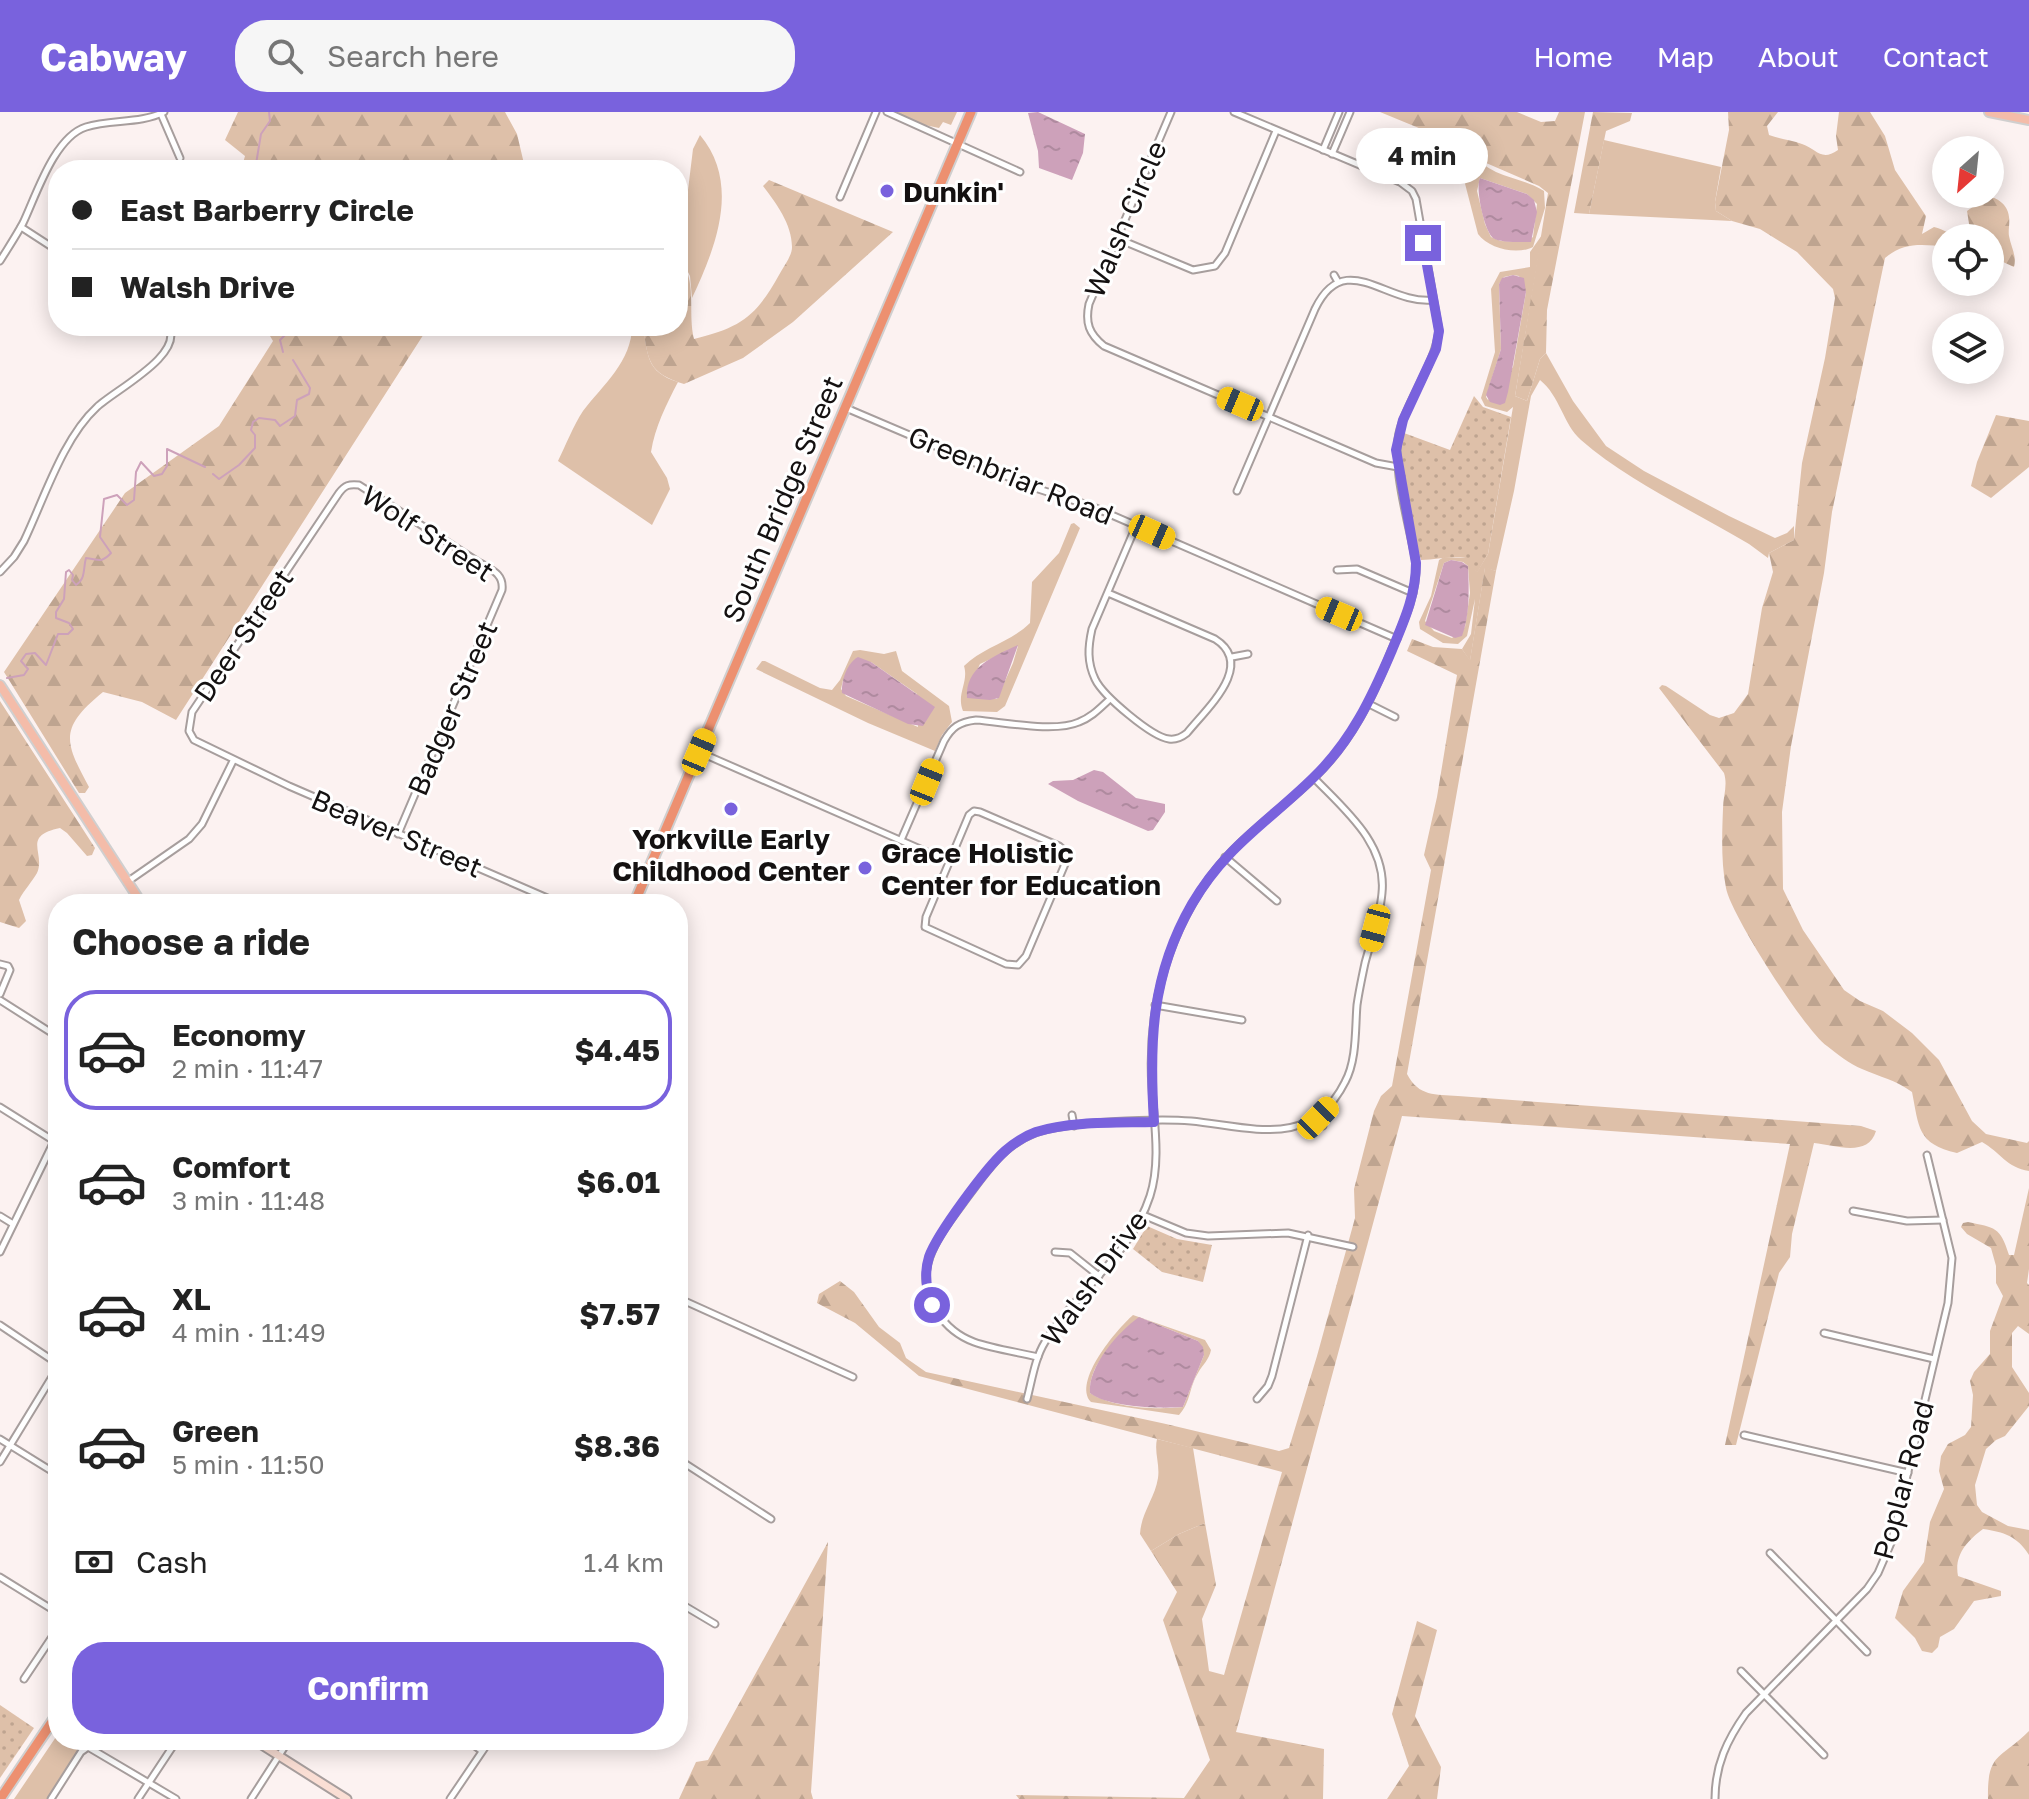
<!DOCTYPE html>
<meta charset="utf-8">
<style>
:root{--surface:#fff;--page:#f6f6f6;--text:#222;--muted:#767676;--line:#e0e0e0;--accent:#7962dd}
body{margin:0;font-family:"Golos Text",sans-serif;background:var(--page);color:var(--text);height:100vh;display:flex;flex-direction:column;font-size:30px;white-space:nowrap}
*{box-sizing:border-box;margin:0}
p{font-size:26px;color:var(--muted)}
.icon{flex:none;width:44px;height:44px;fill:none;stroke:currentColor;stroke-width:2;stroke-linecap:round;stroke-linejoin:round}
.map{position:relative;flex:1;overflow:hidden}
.panel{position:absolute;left:48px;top:782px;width:640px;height:856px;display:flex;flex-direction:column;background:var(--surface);border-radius:32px;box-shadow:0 4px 20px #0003}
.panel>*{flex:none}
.hud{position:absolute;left:48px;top:48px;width:640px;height:176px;border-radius:32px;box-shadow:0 4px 20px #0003;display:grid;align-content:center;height:176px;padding:0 24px;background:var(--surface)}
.needle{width:52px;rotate:207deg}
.tools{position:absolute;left:1932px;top:24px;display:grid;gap:16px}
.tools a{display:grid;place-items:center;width:72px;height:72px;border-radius:50%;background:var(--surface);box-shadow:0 4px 20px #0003;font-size:40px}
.end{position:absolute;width:36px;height:36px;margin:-18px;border:10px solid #7962dd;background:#fff;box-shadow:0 0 0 4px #fff}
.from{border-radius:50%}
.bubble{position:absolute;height:56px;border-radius:28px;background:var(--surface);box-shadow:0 4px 20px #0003;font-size:26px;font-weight:700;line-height:56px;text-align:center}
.car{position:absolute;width:24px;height:48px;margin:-24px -12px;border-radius:10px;box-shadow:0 0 6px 2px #0007;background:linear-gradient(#f5c518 24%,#345 0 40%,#f5c518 0 76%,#345 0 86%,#f5c518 0)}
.hud b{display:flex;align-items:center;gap:28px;height:76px;font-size:30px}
.hud b+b{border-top:2px solid var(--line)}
.hud i{width:20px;height:20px;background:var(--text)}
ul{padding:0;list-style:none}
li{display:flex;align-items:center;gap:24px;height:120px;margin:0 16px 12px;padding:0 8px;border:4px solid transparent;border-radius:32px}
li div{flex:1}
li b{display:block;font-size:30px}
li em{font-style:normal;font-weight:700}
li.on{border-color:var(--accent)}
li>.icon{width:72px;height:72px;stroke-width:1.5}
h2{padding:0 24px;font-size:36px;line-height:96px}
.pay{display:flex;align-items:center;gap:20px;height:88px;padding:0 24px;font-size:30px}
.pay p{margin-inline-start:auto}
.cta{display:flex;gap:16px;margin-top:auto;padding:16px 24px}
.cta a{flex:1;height:92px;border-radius:32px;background:var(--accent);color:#fff;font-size:32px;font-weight:700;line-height:92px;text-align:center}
header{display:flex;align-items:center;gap:48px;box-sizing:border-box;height:112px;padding:0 40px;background:var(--accent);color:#fff}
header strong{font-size:38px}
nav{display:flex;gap:44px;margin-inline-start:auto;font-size:28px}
.search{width:560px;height:72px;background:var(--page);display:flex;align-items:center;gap:20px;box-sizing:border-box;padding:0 28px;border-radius:32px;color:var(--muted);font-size:30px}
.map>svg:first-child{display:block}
</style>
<header>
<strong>Cabway</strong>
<div class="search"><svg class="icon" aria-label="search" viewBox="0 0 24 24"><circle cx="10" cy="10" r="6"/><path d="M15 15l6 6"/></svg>Search here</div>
<nav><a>Home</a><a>Map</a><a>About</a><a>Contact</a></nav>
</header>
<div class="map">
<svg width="2029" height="1687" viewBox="0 0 2029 1687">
<defs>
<pattern id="forest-firs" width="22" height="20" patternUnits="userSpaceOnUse" patternTransform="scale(2)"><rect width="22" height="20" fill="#dec0a9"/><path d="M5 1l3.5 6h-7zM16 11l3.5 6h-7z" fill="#bea490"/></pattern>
<pattern id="park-dots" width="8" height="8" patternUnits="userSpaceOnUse" patternTransform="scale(2)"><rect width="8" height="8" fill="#dec0a9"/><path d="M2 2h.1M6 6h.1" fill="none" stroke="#bea490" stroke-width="1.8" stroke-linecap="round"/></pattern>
<pattern id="water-ripples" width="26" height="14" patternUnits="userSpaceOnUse" patternTransform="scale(2)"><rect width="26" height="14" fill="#cda1ba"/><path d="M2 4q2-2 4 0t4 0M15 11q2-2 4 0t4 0" fill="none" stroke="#af8a9f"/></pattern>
</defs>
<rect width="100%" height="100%" fill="#fcf2f1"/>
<!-- grass -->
<g fill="#dec0a9" fill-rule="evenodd">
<path d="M897 0H957L951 13 943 10 939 16 920 12Z"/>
<path d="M700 23C741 72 716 135 692 186L690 164 684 152H678V132L682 127 693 37Z"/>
<path d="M1442 26C1462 34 1476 50 1496 60 1512 67 1530 70 1544 79L1545 96 1533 135C1517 143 1489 137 1478 122L1462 60ZM1480 66 1527 82 1537 92 1533 125 1526 130 1501 129 1491 125 1485 112 1477 79Z"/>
<path d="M1604 28 1721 55 1715 90 1716 99 1732 109 1589 102Z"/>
<path d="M1542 123 1515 284 1527 289 1540 247 1546 241 1573 289 1606 334 1644 359 1729 404 1775 426 1787 421 1794 414V428L1769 441 1768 446 1749 432C1694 399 1629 370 1581 328 1563 312 1560 284 1540 268L1531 284 1514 379 1496 459 1485 456 1470 549 1462 537 1471 522 1475 487 1467 524 1458 532 1443 531 1420 517 1419 510 1431 484 1439 448 1444 445 1467 446 1477 460 1488 442 1513 295 1507 300 1485 294 1481 286 1495 240 1491 177 1500 160 1530 155V140ZM1513 163 1519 164 1526 180 1513 255 1488 288 1486 285 1501 237 1499 172 1504 165ZM1451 448 1463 450 1468 454 1470 481 1465 515 1452 526 1434 519 1425 509 1444 451Z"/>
<path d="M632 214H643C648 243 646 260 678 270 666 293 655 315 651 340L667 366 670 377 652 413 558 349C566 333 573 314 583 299 603 273 632 249 632 214Z"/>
<path d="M1074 411 1080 416 1005 594 997 600 963 599C956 582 969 570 964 554 983 535 1011 530 1030 511L1032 470 1059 441 1071 412ZM1018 534 1013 551 997 587H980L967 580 980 552Z"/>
<path d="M860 538 884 542 896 539 902 559 949 594 952 610 942 623 935 639 868 611 756 557 762 549H765L820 576 832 578 840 568 853 539ZM871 550 917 582 918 615 846 584 841 577 843 568Z"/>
<path d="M1133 1203 1205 1228 1211 1238C1209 1248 1203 1252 1198 1261 1189 1275 1191 1290 1179 1303L1091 1290C1072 1270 1117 1217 1133 1203ZM1144 1207 1198 1229 1204 1243 1183 1295C1156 1298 1113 1296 1090 1281 1088 1249 1121 1224 1144 1207Z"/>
<path d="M1157 1327 1193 1336 1205 1411 1179 1422 1151 1439 1140 1422C1141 1401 1155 1386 1158 1366 1160 1352 1154 1340 1157 1327Z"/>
<path d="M58 1622V1628H88L87 1632 79 1636 47 1687H14Z"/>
</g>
<!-- forest -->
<g fill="url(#forest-firs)">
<path d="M238 0H505L517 22 525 56 241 58 245 44 225 28Z"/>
<path d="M1380 0H1517L1541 10 1555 9 1559 0H1585L1547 198 1546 241 1540 247 1527 289 1515 284 1548 81 1539 74 1470 44 1460 33Z"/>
<path d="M1593 0 1632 1 1630 9 1606 19 1589 102 1574 101Z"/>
<path d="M1728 0H1778L1767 14 1769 23C1780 27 1791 28 1802 32 1817 37 1821 50 1838 38L1836 24 1839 0H1870L1885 24 1895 58 1926 104 1922 122 1934 115C1949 118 1956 131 1970 118L1967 99 1974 94 1976 82C1990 82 2008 89 2009 105 2010 112 2008 118 2009 124 2011 135 2017 144 2014 155L1990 144V126H1946V135C1923 132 1903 130 1885 146L1832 400 1824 461 1791 634 1782 700 1783 777 1803 818 1844 878 1860 889 1883 899 1912 921 1939 948 1972 1009 1986 1022 2027 1031 2029 1029V1059C2007 1056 2000 1040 1982 1030L1957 1041C1917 1032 1919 1015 1912 980 1896 968 1880 965 1862 957 1850 952 1837 942 1827 934 1805 919 1730 801 1726 776 1721 751 1722 722 1723 697 1723 684 1728 674 1724 661L1659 576 1662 573 1666 574 1710 603 1719 606 1734 601 1748 582 1762 496 1773 460 1769 441 1794 428 1802 351 1825 246 1835 186 1833 177 1797 140 1760 117 1732 109 1716 99 1715 90 1729 18Z"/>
<path d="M769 68 893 120 793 210 743 246 684 272C648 261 648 249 643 214H678V152H684C696 176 688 202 694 227 742 215 756 204 779 163 784 154 792 144 792 135 792 112 776 91 763 74Z"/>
<path d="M264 214H429L176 608 142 590 103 580C59 616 64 629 89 675L85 681H79L4 560 125 381 219 314 273 229Z"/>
<path d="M1996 303 2029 309V355L1991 386 1971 374 1977 350Z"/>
<path d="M1485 455 1496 459 1407 962C1419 985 1435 982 1458 984L1861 1014 1876 1019C1868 1046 1835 1033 1814 1031L1792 1122 1790 1145 1779 1161 1736 1333H1725L1790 1032 1402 1004 1236 1620 1324 1637 1323 1687H1019L1016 1683 1184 1686 1210 1648 1163 1508 1177 1480 1151 1439 1179 1422 1205 1411 1216 1473 1202 1507 1209 1559 1224 1563 1282 1360 919 1264 855 1211 817 1191 819 1182 840 1169 854 1180 879 1215 900 1231 906 1246 926 1260 1166 1312 1279 1339 1289 1336 1317 1244 1355 1106 1354 1077 1374 999 1381 984 1392 974 1431 758 1424 743 1437 685 1457 563 1407 539 1412 527 1433 535 1462 537 1470 548Z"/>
<path d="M0 589 95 736 92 743 87 744 67 721 60 716C21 724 46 741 37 761 32 770 24 778 19 788L26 809 19 816 0 810Z"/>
<path d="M2029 1076V1157L2027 1171 2029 1173V1222L2018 1214 2012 1221V1255L2029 1281V1294L2005 1324 1996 1328 1986 1337 1975 1373 1977 1393 1982 1400 2008 1414 2029 1418V1443C2017 1424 2004 1420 1983 1417 1967 1429 1954 1443 1958 1464L2001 1479V1484L1974 1489 1954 1517 1940 1525 1938 1535 1932 1541 1922 1539 1915 1526 1895 1506 1903 1479 1924 1450 1930 1410 1944 1377 1939 1359 1941 1344 1948 1332 1965 1323 1971 1315 1973 1283 1970 1269 1974 1260 1990 1242V1219L2003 1184 1996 1171V1154L1991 1136 1967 1122 1961 1115 1963 1111 1968 1110C1995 1116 2000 1114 2009 1143H2014Z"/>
<path d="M828 1430 811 1680 813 1687H679L696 1650 708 1648Z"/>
<path d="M1417 1509 1437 1518 1415 1604 1441 1655 1437 1687H1387L1409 1654 1392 1602Z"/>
<path d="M2029 1619V1687H1988C1987 1640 2000 1648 2029 1619Z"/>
</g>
<!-- park -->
<g fill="url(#park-dots)">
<path d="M1474 284 1483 295 1511 305 1488 442 1477 461 1466 446C1450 443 1437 448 1421 448 1412 416 1396 352 1404 321L1450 338Z"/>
<path d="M1147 1114 1177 1127 1212 1133 1203 1170 1162 1160 1133 1137Z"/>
<path d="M0 1593 34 1616 0 1666Z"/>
</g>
<!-- water -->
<g fill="url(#water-ripples)">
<path d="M1038 0 1085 22 1083 41 1072 68 1039 56 1038 39 1028 1Z"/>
<path d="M1480 66 1527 82 1534 88 1537 100 1531 130C1522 130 1500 131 1493 126 1484 118 1475 76 1480 66Z"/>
<path d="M1513 163 1524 166 1526 180 1508 280 1505 291 1500 293 1490 290 1486 283 1501 237 1499 172 1502 166Z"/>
<path d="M1451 448 1462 450 1468 454C1469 478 1470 502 1462 524L1455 526 1425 513 1444 451Z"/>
<path d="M1018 533 999 586 990 588 967 586C965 555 994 544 1018 533Z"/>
<path d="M858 545 871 550 935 595 923 614 908 612 842 581C841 569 847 551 858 545Z"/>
<path d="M1094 658 1103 660 1136 686 1165 692V700L1153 718 1148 719 1078 689 1048 672 1053 669 1073 668Z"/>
<path d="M1139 1205 1198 1229 1203 1235 1204 1243 1183 1295C1160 1297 1107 1295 1090 1281 1087 1255 1119 1219 1139 1205Z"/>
</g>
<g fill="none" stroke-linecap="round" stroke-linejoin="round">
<!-- stream -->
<g stroke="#cda1ba" stroke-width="2">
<path d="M255 58 261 22 270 9 269 0"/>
<path d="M283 240 280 228 288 220V214"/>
<path d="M213 362 219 367 239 353 255 336V323L251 318 253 310 259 306 275 308 280 314 295 304 297 288 309 282 310 276 293 248"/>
<path d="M7 566 24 563 28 557 21 549 26 542 35 541 46 553 58 522H68L73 517 69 511 56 506V500L64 487 66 460 69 458 73 463 72 468 76 473C86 467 83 456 86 446 98 447 101 452 111 441L100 425 104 387 117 383 127 393 134 388 136 360 141 350 154 364 162 362 167 354V337L205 355"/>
</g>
<!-- street casing -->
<g stroke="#a79e9d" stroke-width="9">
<g id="street">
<path d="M887 0 1020 60"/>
<path d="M1171 0 1089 192C1085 211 1089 222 1104 234L1376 351 1398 355"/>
<path d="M161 2 180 46"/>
<path d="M1323 38 1339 0"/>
<path d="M1332 42 1350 0"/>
<path d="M840 85 876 0"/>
<path d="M21 115 58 139"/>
<path d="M1116 126 1193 158 1215 154 1225 141 1276 19"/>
<path d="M0 149C8 136 16 124 23 111 36 84 54 25 86 15 111 7 140 12 164 0"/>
<path d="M1334 163 1338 170"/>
<path d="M846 296 1029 374 1091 394 1397 527"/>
<path d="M1237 379 1315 197C1345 135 1386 193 1433 188"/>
<path d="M1337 458 1357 457 1413 481"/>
<path d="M0 460 14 445 24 429C44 387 63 326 97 295 115 278 186 242 168 214"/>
<path d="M1108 481 1215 527C1256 553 1207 596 1187 621 1182 625 1176 628 1169 627 1152 625 1103 584 1095 567 1087 550 1088 535 1092 517L1136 414"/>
<path d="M1232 545 1248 542"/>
<path d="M1369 592 1395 605"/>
<path d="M699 640 950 750"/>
<path d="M974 699 980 700 1059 734 1067 741 1065 752 1026 844 1018 853 1006 852 925 815 926 805 969 703Z"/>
<path d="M398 722 502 478C504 462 492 458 480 451L359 373C349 372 345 373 339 381L192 600 189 619 194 628 289 674 561 792"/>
<path d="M901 728 944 629C952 615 959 610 976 608 1004 610 1054 621 1079 610 1092 605 1100 596 1110 587"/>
<path d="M1225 745 1277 789"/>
<path d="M127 770 189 727 202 712 233 649"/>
<path d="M0 852 8 854 10 858 0 882"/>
<path d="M0 888 58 925"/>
<path d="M1155 893 1242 908"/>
<path d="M0 995 54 1029"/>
<path d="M1072 1003 1074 1014"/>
<path d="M1318 1006 1323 1014"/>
<path d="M1853 1099 1907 1109 1943 1108"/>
<path d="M1143 1103 1186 1121 1208 1124 1288 1121 1353 1135"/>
<path d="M0 1104 13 1112"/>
<path d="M0 1140 58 1021"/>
<path d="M1055 1140 1070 1141 1099 1164"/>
<path d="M678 1186 853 1265"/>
<path d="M0 1213 58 1252"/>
<path d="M1824 1221 1934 1247"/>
<path d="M1038 1245C1017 1240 994 1237 974 1230 958 1224 946 1214 937 1200 908 1159 942 1120 966 1087 986 1061 1003 1033 1035 1021 1063 1010 1159 1006 1191 1009 1251 1015 1311 1038 1345 970 1357 948 1355 917 1357 893 1359 879 1362 865 1365 851 1371 828 1380 805 1382 781 1387 732 1345 698 1314 666"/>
<path d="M1027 1287C1032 1268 1035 1246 1045 1230 1077 1178 1131 1143 1150 1084 1161 1050 1154 1010 1152 976 1147 900 1165 827 1210 765 1239 725 1280 699 1315 665 1352 629 1373 585 1392 537 1404 509 1417 483 1416 451 1410 415 1390 351 1400 317 1410 283 1434 254 1439 219L1416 87 1412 79 1400 70 1234 0"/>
<path d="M1257 1287 1268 1274 1272 1264 1308 1123"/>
<path d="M1744 1323 1908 1361"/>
<path d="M0 1327 58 1363"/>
<path d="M678 1347 771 1407"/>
<path d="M0 1350 58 1255"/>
<path d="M1770 1441 1867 1540"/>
<path d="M0 1465 58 1501"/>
<path d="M678 1490 715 1512"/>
<path d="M1741 1559 1824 1643"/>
<path d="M24 1567 58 1516"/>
<path d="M467 1628 482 1639"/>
<path d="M51 1687 81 1640 88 1635 176 1687"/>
<path d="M138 1687 177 1628"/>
<path d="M251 1687 289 1628"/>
<path d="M450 1687 490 1628"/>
<path d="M1715 1687C1715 1653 1727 1628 1746 1601L1867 1477 1878 1461 1891 1431 1948 1191 1952 1146 1927 1043"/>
</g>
</g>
<!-- secondary casing -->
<g stroke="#a79e9d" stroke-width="11">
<path id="secondary" d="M254 1628 347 1687"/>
</g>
<!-- primary casing -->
<g stroke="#d0cfcf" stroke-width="12">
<g id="primary">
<path d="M1989 0 2029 8"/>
<path d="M0 573 142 792"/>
</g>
</g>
<!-- highway casing -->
<g stroke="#d0cfcf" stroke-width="13">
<g id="highway">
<path d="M634 792 971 0"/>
<path d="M0 1687 58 1601"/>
</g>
</g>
<!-- street -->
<use href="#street" stroke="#fff" stroke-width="5"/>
<!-- secondary -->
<use href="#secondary" stroke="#faded4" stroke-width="7"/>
<!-- primary -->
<use href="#primary" stroke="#f4bca9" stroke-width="8"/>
<!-- highway -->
<use href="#highway" stroke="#ed9070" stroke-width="9"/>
</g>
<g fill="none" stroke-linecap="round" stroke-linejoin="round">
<!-- route -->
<path stroke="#7962dd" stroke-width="10" d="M932 1193C926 1177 924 1161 929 1145 937 1122 986 1056 1005 1039 1013 1032 1025 1024 1036 1020 1070 1009 1118 1011 1154 1010 1149 931 1151 863 1192 792 1226 734 1267 711 1313 666 1351 630 1372 585 1392 538 1404 509 1416 483 1416 451L1396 338 1403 308 1436 237 1439 219 1423 131"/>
</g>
<!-- markers -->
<g fill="#7962dd" stroke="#fff" stroke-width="3">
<circle cx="887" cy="79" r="8"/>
<circle cx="731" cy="697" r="8"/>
<circle cx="865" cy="756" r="8"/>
</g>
<g text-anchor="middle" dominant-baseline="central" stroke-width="6" stroke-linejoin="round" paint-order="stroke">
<!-- poi labels -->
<g font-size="28" font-weight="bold" fill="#141111" stroke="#fff" text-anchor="start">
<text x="903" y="79">Dunkin'</text>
<text x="731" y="726" text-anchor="middle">Yorkville Early<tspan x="731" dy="32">Childhood Center</tspan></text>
<text x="881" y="740">Grace Holistic<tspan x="881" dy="32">Center for Education</tspan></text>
</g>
<!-- street labels -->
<g font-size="28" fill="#141111" stroke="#fff">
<text transform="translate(1125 107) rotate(-67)">Walsh Circle</text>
<text transform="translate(1011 363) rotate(22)">Greenbriar Road</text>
<text transform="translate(782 387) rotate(-67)">South Bridge Street</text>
<text transform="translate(428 421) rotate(33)">Wolf Street</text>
<text transform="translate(243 523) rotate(-56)">Deer Street</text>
<text transform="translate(452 596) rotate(-67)">Badger Street</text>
<text transform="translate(397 721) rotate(23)">Beaver Street</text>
<text transform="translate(1094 1166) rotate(-54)">Walsh Drive</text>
<text transform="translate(1903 1368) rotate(-75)">Poplar Road</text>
</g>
</g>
</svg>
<div class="tools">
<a><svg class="needle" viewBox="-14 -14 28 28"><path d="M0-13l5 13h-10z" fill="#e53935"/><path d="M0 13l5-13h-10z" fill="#767676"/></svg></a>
<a><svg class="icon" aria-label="locate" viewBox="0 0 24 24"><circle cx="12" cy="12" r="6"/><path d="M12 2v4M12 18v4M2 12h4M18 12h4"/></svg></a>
<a><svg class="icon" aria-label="layers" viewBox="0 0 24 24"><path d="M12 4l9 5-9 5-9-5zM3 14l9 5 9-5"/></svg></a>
</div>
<i class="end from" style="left:932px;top:1193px"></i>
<i class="end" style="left:1423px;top:131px"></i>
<div class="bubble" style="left:1356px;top:16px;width:132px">4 min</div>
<i class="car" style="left:1240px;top:292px;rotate:293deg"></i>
<i class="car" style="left:1152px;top:420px;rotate:114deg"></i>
<i class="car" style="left:1339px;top:502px;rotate:293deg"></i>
<i class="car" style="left:699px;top:640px;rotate:23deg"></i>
<i class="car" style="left:927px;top:670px;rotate:22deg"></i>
<i class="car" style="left:1375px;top:816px;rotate:195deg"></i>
<i class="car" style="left:1318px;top:1006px;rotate:44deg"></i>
<div class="hud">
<b><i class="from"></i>East Barberry Circle</b>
<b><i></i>Walsh Drive</b>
</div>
<section class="panel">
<h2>Choose a ride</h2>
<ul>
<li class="on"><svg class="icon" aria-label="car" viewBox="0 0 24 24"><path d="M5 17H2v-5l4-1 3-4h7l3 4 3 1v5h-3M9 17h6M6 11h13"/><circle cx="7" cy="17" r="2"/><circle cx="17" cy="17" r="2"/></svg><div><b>Economy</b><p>2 min · 11:47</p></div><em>$4.45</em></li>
<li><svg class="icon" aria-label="car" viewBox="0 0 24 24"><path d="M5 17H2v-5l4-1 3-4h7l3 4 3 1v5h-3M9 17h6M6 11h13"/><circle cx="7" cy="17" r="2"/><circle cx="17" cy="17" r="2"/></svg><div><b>Comfort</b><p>3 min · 11:48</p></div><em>$6.01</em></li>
<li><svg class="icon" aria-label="car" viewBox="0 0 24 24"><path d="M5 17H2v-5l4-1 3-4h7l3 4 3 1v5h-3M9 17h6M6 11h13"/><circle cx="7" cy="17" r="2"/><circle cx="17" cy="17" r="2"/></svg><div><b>XL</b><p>4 min · 11:49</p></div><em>$7.57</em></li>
<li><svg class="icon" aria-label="car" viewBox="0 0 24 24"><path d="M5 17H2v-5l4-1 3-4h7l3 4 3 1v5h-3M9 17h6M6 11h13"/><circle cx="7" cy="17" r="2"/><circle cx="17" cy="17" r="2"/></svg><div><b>Green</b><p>5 min · 11:50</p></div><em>$8.36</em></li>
</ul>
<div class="pay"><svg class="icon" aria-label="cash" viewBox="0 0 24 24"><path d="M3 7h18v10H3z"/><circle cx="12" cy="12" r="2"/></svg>Cash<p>1.4 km</p></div>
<div class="cta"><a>Confirm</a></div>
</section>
</div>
